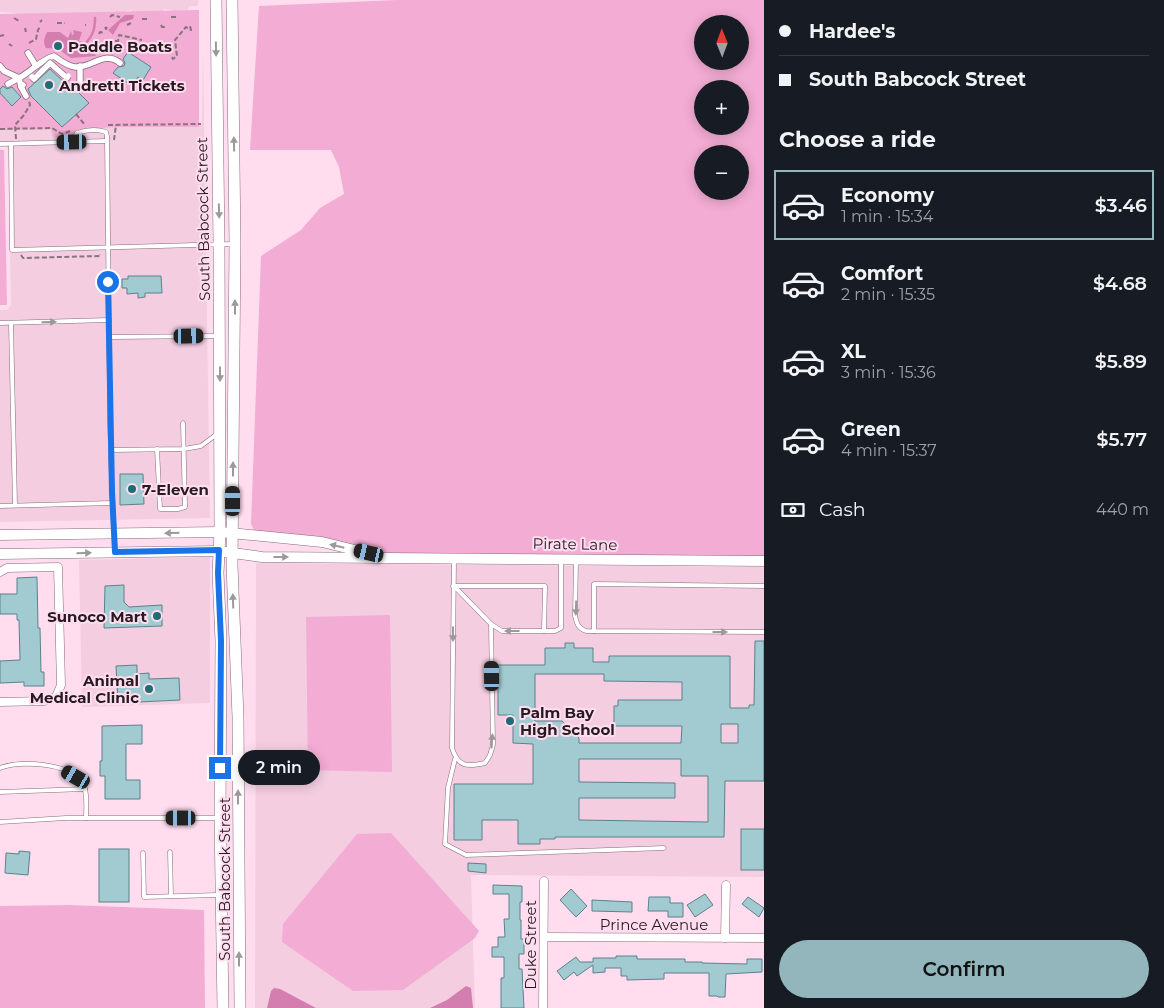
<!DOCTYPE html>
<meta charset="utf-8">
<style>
:root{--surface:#171b24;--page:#242831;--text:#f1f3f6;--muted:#9ea1a6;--line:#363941;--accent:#93b6bc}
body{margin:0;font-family:Montserrat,sans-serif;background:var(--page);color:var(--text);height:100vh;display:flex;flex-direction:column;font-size:19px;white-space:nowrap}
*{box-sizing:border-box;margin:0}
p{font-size:16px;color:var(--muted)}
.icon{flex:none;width:28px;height:28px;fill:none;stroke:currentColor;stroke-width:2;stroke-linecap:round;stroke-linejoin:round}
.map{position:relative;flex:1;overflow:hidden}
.sheet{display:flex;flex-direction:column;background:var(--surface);width:400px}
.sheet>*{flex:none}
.hud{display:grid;align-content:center;height:110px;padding:0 15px;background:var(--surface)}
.needle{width:32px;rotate:359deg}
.buttons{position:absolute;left:694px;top:15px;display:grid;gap:10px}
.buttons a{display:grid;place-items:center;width:55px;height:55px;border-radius:50%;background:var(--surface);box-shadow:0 2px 12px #0003;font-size:25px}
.end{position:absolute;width:22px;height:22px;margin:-11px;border:6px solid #1a73e8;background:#fff;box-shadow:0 0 0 2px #fff}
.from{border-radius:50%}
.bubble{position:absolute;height:35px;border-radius:18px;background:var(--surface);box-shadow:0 2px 12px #0003;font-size:16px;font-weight:600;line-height:35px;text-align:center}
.car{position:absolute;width:15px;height:30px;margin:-15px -8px;border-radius:6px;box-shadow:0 0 4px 1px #0007;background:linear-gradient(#222 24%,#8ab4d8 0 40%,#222 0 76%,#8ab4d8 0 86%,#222 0)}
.hud b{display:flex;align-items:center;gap:18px;height:48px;font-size:19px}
.hud b+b{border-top:1px solid var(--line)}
.hud i{width:12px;height:12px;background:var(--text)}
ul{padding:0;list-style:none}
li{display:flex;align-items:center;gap:15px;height:70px;margin:0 10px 8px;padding:0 5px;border:2px solid transparent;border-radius:0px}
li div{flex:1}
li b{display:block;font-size:19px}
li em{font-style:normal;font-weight:600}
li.selected{border-color:var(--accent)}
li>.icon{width:45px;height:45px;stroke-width:1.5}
h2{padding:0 15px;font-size:22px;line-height:60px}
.pay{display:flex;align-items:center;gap:12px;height:55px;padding:0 15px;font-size:19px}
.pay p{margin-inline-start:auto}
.button{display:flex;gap:10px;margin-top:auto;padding:10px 15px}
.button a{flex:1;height:58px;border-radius:30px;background:var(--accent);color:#111;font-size:20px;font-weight:600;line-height:58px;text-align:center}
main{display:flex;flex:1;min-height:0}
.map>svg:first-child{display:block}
</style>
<main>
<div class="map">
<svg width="764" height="1008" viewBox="0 0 764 1008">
<rect width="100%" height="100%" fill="#ffddef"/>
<!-- built -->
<g fill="#f4cde1">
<path d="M0 0H198V6H189L187 11 174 13 171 10 164 9 162 12 137 13 131 10 119 13 113 11 107 14 44 13 17 15 15 13 0 12Z"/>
<path d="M0 45 178 127 199 126 202 124 203 48 210 518 0 522V310H7L11 305 8 150 6 146H0Z"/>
<path d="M210 557V703L82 707 79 560Z"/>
<path d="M256 563 764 567V877L471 875 475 1008H255Z"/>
</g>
<!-- green -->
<g fill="#f3acd3" fill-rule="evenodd">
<path d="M397 0H764V561L385 557 257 536 251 524 261 256 301 230 320 208 344 194 339 167 331 150H250L259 6ZM702 24H740V61H702ZM702 89H740V126H702ZM702 154H740V191H702Z"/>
<path d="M199 10V127H114L77 130 71 137H53L51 129 0 130V14Z"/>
<path d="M0 150H4L7 305H0Z"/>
<path d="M390 615 392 772 308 770 306 617Z"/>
<path d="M391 833 479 931 475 938 403 990 353 991 282 942 283 924 357 834Z"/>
<path d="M68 905 204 910 205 1008H0V906Z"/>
</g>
<!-- water -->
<g fill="#d47eaf">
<path d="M125 15H134L133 19 120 23 113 35 108 30Z"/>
<path d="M73 30 82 32 79 41 88 44 90 53 94 52 96 56 71 58 58 49 46 48C42 42 45 37 47 32H60L68 38 71 31 72 35 74 34Z"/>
<path d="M466 986 471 988 473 1008H430L447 1000Z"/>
<path d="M274 988 280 989 316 1008H267L271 991Z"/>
</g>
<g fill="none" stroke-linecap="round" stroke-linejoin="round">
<!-- stream -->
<path stroke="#d47eaf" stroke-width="2.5" d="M86 43C93 35 95 29 95 18"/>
</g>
<!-- building -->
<g fill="#a2cbd1" stroke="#5b8288" fill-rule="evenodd">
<path d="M128 52 151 67 143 80 138 77 132 86 113 73 118 67 124 66 125 63 123 59Z"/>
<path d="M50 69 64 82H68L89 103 62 127 31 96 28 89Z"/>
<path d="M3 86 7 89 12 87 21 97 12 106 0 93V89Z"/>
<path d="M128 276H161L162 293H145V297L138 298V293L127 294V288H122V279H128Z"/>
<path d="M120 474H143L144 504 120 505Z"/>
<path d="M37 577 38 628H40L41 672H44V686H24V682L0 683V661L20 660 19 620H17V614H0V594H17V578Z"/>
<path d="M124 585V602L129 607 162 605V626L104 628 105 586Z"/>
<path d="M755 641H764V781H725L724 837H555V839H540V844H518V820H482V840H454V784H533V744L513 743V715H498V665H545V648H565V643H574V648H593V662H609V656H730V708H749V705H754ZM535 674H604V681L682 682V700H618V706H614V726H682L681 743H579V738L562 721H535ZM721 724H738V743H721ZM579 759H681V776H708V822L579 820V798H675V783L579 782Z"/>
<path d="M137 665V674L149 673V679L179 678 180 700 118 703 116 666Z"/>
<path d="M142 725V744H126V780H140V799H105V776H100V761H102V726Z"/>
<rect x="741" y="829" width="23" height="41"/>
<rect x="99" y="849" width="30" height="53"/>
<path d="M19 851 30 852 28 875 5 873 6 853 19 854Z"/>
<path d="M468 863 486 864V873L468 871Z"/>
<path d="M493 885 522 886V902H520V920H521V939H524V954H519V969H522L524 1008H501V978H504V957H492V947H498V937H505L504 919H509V894H493Z"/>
<path d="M571 889 587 906 576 917 560 900Z"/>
<path d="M705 894 713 905 695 917 687 905Z"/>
<path d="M649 897H670V903H683V917H668V911H648Z"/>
<path d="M748 897 764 908 759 917 742 904Z"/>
<path d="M592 900 632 902V912L592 911Z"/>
<path d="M616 956H637V959H685V962H702V963L747 964V959H762V972L726 974 725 997H718L717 996H709V973H664V979L627 980V976H621V968H605V972L593 973V965L577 976 574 972 564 980 557 971 576 957 580 962H593V958H616Z"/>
</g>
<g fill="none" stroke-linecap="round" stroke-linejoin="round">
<!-- service casing -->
<g stroke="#876a7a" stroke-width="5">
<g id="service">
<path d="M72 142 77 133C86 130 97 129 106 132L107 136 110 425 112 492 115 552"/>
<path d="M0 144 106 141"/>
<path d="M11 144 12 250 233 244"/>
<path d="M0 323 109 320"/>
<path d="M11 323 15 505"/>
<path d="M110 337 217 336"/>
<path d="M157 449 160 509H178L185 507 183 423"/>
<path d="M111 450 184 449 201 446 217 434"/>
<path d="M0 506 112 503"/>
<path d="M454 560 452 748C458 767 467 767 485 763L490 755 493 745 491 624"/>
<path d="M576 561 575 616C577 624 578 628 586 631L764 632"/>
<path d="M453 586H545L544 631"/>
<path d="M454 586 491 624 502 631H555L561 628V561"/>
<path d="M594 631V584L764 586"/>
<path d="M455 759 448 788 445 844 466 855 664 848"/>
<path d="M0 768C21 760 68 763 82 782 88 790 86 808 86 818"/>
<path d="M0 792 85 789"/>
<path d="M0 822 66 818H217"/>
<path d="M170 852 171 896"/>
<path d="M143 853 144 897 218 895"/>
</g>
</g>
<!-- pedestrian casing -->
<g stroke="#876a7a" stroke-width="7">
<g id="pedestrian">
<path d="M28 53 36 66"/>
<path d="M0 66 4 71 19 78C32 71 40 60 54 56 61 61 67 66 75 67 93 68 104 50 120 63"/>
<path d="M8 84 19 78 21 87 23 85"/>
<path d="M78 84H80V66"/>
<path d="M21 87 26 96"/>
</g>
</g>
<!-- minor casing -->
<g stroke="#876a7a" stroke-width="9">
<g id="minor">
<path d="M0 572 7 568 58 567 61 685 56 697 44 701 0 702"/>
<path d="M544 937 764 938"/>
<path d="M725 938 726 885"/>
<path d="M543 1008 544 881"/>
</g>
</g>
<!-- tertiary casing -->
<g stroke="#876a7a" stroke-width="11">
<g id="tertiary">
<path d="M0 535 220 532 322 542 367 553"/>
<path d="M0 554 219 551 262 557 764 561"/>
</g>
</g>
<!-- secondary casing -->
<g stroke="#876a7a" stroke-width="12">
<g id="secondary">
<path d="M216 0 219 245 220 532 218 573 221 641 220 818 223 1008"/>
<path d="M232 0 235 244 232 565 238 717 240 1008"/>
</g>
</g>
<!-- path -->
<g stroke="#88737e" stroke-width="2" stroke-dasharray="5 2.5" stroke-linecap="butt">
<path d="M110 17 112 15 120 17"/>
<path d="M171 17H176"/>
<path d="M14 18 19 21"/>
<path d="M142 19H148"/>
<path d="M40 22 42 20"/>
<path d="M57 23H65"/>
<path d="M85 25H86"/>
<path d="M127 25 131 23"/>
<path d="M161 25 162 27H165"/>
<path d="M105 27 106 29 107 27"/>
<path d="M25 28 26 32"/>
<path d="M99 34 100 32 105 33"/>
<path d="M0 36 4 35"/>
<path d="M115 41H118L119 35 142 40"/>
<path d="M29 43 36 39 38 30 40 27"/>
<path d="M9 44 12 46"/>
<path d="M172 57 173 59 177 56 175 40 186 27 191 30 190 26"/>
<path d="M76 114 85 125"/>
<path d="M108 125 201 124"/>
<path d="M0 129 52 128 62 134 70 131"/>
<path d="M16 139 15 125 24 115 30 105 29 101"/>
<path d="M114 140 116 125"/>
<path d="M21 255 23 258 100 256V254"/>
</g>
<!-- service -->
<use href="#service" stroke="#fff" stroke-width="4"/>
<!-- pedestrian -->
<use href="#pedestrian" stroke="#fff" stroke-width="5.5"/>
<!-- minor -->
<use href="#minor" stroke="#fff" stroke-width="8"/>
<!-- tertiary -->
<use href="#tertiary" stroke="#fff" stroke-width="10"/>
<!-- secondary -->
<use href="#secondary" stroke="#fff" stroke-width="11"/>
<!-- pedestrian-bridge casing -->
<g stroke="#876a7a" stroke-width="7" stroke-linecap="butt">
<path id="pedestrian-bridge" d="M32 77 34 79 50 63 67 78 68 76"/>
</g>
<!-- pedestrian-bridge -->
<use href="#pedestrian-bridge" stroke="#fff" stroke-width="5.5"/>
</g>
<!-- one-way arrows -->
<defs><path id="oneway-solid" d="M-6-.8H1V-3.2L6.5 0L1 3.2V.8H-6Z" transform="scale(1.25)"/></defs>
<g fill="#9d989b">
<use href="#oneway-solid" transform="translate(216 49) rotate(89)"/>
<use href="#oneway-solid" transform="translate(234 144) rotate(-91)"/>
<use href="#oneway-solid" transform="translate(219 211) rotate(89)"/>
<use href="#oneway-solid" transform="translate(235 307) rotate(-90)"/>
<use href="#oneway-solid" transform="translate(49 322) rotate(-1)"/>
<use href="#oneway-solid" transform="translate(220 374) rotate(90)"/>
<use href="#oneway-solid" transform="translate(233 469) rotate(-90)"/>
<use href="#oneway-solid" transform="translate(172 533) rotate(179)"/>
<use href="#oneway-solid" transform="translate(337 546) rotate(-167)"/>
<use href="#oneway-solid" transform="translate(84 553) rotate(-1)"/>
<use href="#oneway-solid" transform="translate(281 557)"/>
<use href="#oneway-solid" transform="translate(233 601) rotate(-92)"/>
<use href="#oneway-solid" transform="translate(576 608) rotate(91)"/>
<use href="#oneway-solid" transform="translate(512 631) rotate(-180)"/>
<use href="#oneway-solid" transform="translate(720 632)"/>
<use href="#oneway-solid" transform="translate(453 634) rotate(90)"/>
<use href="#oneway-solid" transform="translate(492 741) rotate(-86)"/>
<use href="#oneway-solid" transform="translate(238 797) rotate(-90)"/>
<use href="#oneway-solid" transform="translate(239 959) rotate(-90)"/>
</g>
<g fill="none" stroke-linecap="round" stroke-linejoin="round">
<!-- route -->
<path stroke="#1a73e8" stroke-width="6" d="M108 282 112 492 115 552 219 550 218 573 221 641 220 768"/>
</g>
<!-- markers -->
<g fill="#216b75" stroke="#ffddef" stroke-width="2">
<circle cx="58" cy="46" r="5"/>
<circle cx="49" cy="85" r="5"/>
<circle cx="132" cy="489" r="5"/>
<circle cx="157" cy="616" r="5"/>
<circle cx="149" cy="689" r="5"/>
<circle cx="510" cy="721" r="5"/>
</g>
<g text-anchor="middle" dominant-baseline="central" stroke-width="4" stroke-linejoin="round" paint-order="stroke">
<!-- poi labels -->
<g font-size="15" font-weight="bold" fill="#251a20" stroke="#ffddef" text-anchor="start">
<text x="68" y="46">Paddle Boats</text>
<text x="59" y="85">Andretti Tickets</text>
<text x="142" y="489">7-Eleven</text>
<text x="147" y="616" text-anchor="end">Sunoco Mart</text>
<text x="139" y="680" text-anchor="end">Animal<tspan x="139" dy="17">Medical Clinic</tspan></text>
<text x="520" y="712">Palm Bay<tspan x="520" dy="17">High School</tspan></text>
</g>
<!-- street labels -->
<g font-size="15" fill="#251a20" stroke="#ffddef">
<text transform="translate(203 219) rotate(-91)">South Babcock Street</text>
<text transform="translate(575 544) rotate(1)">Pirate Lane</text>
<text transform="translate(224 879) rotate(-90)">South Babcock Street</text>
<text x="654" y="924">Prince Avenue</text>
<text transform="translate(530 945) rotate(-90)">Duke Street</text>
</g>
</g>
</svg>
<div class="buttons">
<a><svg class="needle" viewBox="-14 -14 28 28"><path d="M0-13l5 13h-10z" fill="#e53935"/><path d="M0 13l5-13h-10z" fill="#9ea1a6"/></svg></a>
<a>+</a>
<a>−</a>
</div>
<i class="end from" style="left:108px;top:282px"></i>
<i class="end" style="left:220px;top:768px"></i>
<div class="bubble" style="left:238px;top:750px;width:82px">2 min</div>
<i class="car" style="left:72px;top:142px;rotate:269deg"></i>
<i class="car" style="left:189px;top:336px;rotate:89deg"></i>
<i class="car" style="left:233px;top:501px;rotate:0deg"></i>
<i class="car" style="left:369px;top:553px;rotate:283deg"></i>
<i class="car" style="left:492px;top:676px;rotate:359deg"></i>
<i class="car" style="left:76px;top:777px;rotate:300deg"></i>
<i class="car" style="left:181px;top:818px;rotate:270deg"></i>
</div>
<section class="sheet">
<div class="hud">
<b><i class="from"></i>Hardee's</b>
<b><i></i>South Babcock Street</b>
</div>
<h2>Choose a ride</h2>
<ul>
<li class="selected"><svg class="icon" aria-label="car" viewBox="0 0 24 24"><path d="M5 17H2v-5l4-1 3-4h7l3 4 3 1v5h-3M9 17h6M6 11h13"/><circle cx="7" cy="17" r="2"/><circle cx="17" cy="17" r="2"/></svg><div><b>Economy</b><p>1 min · 15:34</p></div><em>$3.46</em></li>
<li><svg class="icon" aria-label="car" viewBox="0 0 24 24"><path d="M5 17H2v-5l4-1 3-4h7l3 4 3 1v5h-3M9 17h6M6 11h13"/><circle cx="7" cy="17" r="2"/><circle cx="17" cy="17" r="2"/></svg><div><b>Comfort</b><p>2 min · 15:35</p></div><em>$4.68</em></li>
<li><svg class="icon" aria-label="car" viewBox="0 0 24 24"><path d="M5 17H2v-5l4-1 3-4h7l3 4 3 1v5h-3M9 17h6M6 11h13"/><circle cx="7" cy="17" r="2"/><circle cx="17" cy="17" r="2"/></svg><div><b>XL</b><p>3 min · 15:36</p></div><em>$5.89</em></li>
<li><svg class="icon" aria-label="car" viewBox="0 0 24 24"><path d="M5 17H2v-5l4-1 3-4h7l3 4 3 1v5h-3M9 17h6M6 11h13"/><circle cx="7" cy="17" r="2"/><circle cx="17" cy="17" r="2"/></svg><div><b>Green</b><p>4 min · 15:37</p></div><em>$5.77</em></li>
</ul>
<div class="pay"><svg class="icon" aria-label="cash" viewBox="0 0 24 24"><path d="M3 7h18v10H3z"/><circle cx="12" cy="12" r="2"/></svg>Cash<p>440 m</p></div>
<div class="button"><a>Confirm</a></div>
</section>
</main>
